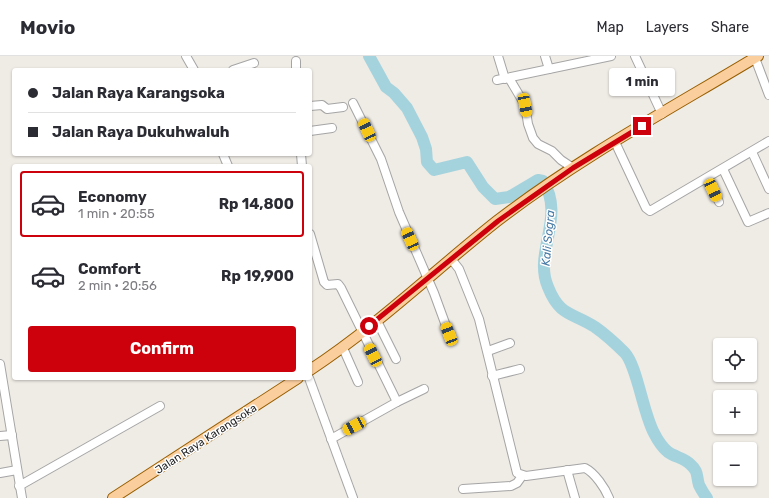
<!DOCTYPE html>
<meta charset="utf-8">
<style>
:root{--surface:#fff;--page:#f2f2f3;--text:#2b2b33;--muted:#7c7c81;--line:#e1e1e2;--accent:#cc010b}
body{margin:0;font-family:Rubik,sans-serif;background:var(--page);color:var(--text);height:100vh;display:flex;flex-direction:column;font-size:15px;white-space:nowrap}
*{box-sizing:border-box;margin:0}
p{font-size:13px;color:var(--muted)}
.icon{flex:none;width:22px;height:22px;fill:none;stroke:currentColor;stroke-width:2;stroke-linecap:round;stroke-linejoin:round}
.map{position:relative;flex:1;overflow:hidden}
.side{position:absolute;left:12px;top:108px;width:300px;height:216px;display:flex;flex-direction:column;background:var(--surface);border-radius:4px;box-shadow:0 1px 3px #0004}
.side>*{flex:none}
.guide{position:absolute;left:12px;top:12px;width:300px;height:88px;border-radius:4px;box-shadow:0 1px 3px #0004;display:grid;align-content:center;height:88px;padding:0 16px;background:var(--surface)}
.fabs{position:absolute;left:713px;top:282px;display:grid;gap:8px}
.fabs a{display:grid;place-items:center;width:44px;height:44px;border-radius:4px;background:var(--surface);box-shadow:0 1px 3px #0004;font-size:20px}
.end{position:absolute;width:18px;height:18px;margin:-9px;border:5px solid #cc010b;background:#fff;box-shadow:0 0 0 2px #fff}
.from{border-radius:50%}
.bubble{position:absolute;height:28px;border-radius:4px;background:var(--surface);box-shadow:0 1px 3px #0004;font-size:13px;font-weight:700;line-height:28px;text-align:center}
.car{position:absolute;width:12px;height:24px;margin:-12px -6px;border-radius:5px;box-shadow:0 0 3px 1px #0007;background:linear-gradient(#f5c518 24%,#345 0 40%,#f5c518 0 76%,#345 0 86%,#f5c518 0)}
.guide b{display:flex;align-items:center;gap:14px;height:38px;font-size:15px}
.guide b+b{border-top:1px solid var(--line)}
.guide i{width:10px;height:10px;background:var(--text)}
ul{padding:7px 0 0;list-style:none}
li{display:flex;align-items:center;gap:12px;height:66px;margin:0 8px 6px;padding:0 8px;border:2px solid transparent;border-radius:4px}
li div{flex:1}
li b{display:block;font-size:15px}
li em{font-style:normal;font-weight:700}
li.current{border-color:var(--accent)}
li>.icon{width:36px;height:36px;stroke-width:1.5}
.button{display:flex;gap:8px;margin-top:auto;padding:8px 16px}
.button a{flex:1;height:46px;border-radius:4px;background:var(--accent);color:#fff;font-size:16px;font-weight:700;line-height:46px;text-align:center}
header{display:flex;align-items:center;gap:24px;box-sizing:border-box;height:56px;padding:0 20px;background:var(--surface);border-bottom:1px solid var(--line)}
header strong{font-size:19px}
nav{display:flex;gap:22px;margin-inline-start:auto;font-size:14px}
.map>svg:first-child{display:block}
</style>
<header>
<strong>Movio</strong>
<nav><a>Map</a><a>Layers</a><a>Share</a></nav>
</header>
<div class="map">
<svg width="769" height="442" viewBox="0 0 769 442">
<rect width="100%" height="100%" fill="#efebe5"/>
<g fill="none" stroke-linecap="round" stroke-linejoin="round">
<!-- river -->
<path stroke="#a5d3dd" stroke-width="12" d="M369 0 386 31 394 37 407 52 422 81 426 93 427 106 434 114 467 106 483 131 495 143 509 141 538 124 543 125C566 161 533 197 548 231 560 261 572 256 595 271 605 278 616 288 625 297 637 310 643 357 654 377 657 383 663 392 668 396 675 401 684 402 690 408 699 416 696 419 699 429 701 433 704 438 707 442"/>
<!-- minor casing -->
<g stroke="#a5a5a5" stroke-width="10">
<g id="minor">
<path d="M186 0 194 14"/>
<path d="M498 0 505 23"/>
<path d="M545 0 549 13"/>
<path d="M635 0 662 58"/>
<path d="M755 2 769 39"/>
<path d="M296 5V14"/>
<path d="M233 14 254 7"/>
<path d="M509 22 525 49 528 68 533 82 538 88 552 95 561 104 573 112"/>
<path d="M497 24 611 0"/>
<path d="M353 47 381 103 399 156 434 237 449 278"/>
<path d="M310 50 322 49 327 53 343 51"/>
<path d="M310 75 332 72"/>
<path d="M615 86 646 152 650 155 769 85"/>
<path d="M752 96 769 133"/>
<path d="M223 98 228 110"/>
<path d="M301 98 302 110"/>
<path d="M723 113 748 166 769 157"/>
<path d="M708 122 719 146"/>
<path d="M310 178 324 226 327 229 338 228 341 232 397 346 331 383"/>
<path d="M452 204 459 213 479 263 517 417 526 420 585 412C595 417 605 432 609 442"/>
<path d="M377 265 396 303"/>
<path d="M343 292 358 326"/>
<path d="M488 295 510 287"/>
<path d="M0 308 22 442"/>
<path d="M492 320 520 313"/>
<path d="M309 322 353 442"/>
<path d="M397 346 424 333"/>
<path d="M0 380 12 379"/>
<path d="M567 414 575 442"/>
<path d="M0 417 17 414"/>
<path d="M19 430 160 350"/>
<path d="M463 433 511 430 517 427 522 420"/>
</g>
</g>
<!-- major casing -->
<g stroke="#985f01" stroke-width="12">
<g id="major">
<path d="M310 314C377 270 435 214 497 165 579 102 670 53 758 0"/>
<path d="M113 442 298 322"/>
</g>
</g>
<!-- minor -->
<use href="#minor" stroke="#fff" stroke-width="8"/>
<!-- major -->
<use href="#major" stroke="#fbce9e" stroke-width="10"/>
</g>
<g fill="none" stroke-linecap="round" stroke-linejoin="round">
<!-- route -->
<path stroke="#cc010b" stroke-width="5" d="M369 270 498 165 573 112 642 70"/>
</g>
<g text-anchor="middle" dominant-baseline="central" stroke-width="3" stroke-linejoin="round" paint-order="stroke">
<!-- street labels -->
<g font-size="11" fill="#1e1e1e" stroke="#fff">
<text transform="translate(206 383) rotate(-33)">Jalan Raya Karangsoka</text>
</g>
<!-- water labels -->
<g font-size="12" font-style="italic" fill="#487ba6" stroke="#fff">
<text transform="translate(548 182) rotate(-85)">Kali Sogra</text>
</g>
</g>
</svg>
<div class="fabs">
<a><svg class="icon" aria-label="locate" viewBox="0 0 24 24"><circle cx="12" cy="12" r="6"/><path d="M12 2v4M12 18v4M2 12h4M18 12h4"/></svg></a>
<a>+</a>
<a>−</a>
</div>
<i class="end from" style="left:369px;top:270px"></i>
<i class="end" style="left:642px;top:70px"></i>
<div class="bubble" style="left:609px;top:12px;width:66px">1 min</div>
<i class="car" style="left:525px;top:49px;rotate:169deg"></i>
<i class="car" style="left:367px;top:74px;rotate:335deg"></i>
<i class="car" style="left:713px;top:134px;rotate:155deg"></i>
<i class="car" style="left:410px;top:183px;rotate:336deg"></i>
<i class="car" style="left:449px;top:278px;rotate:339deg"></i>
<i class="car" style="left:373px;top:299px;rotate:334deg"></i>
<i class="car" style="left:354px;top:370px;rotate:242deg"></i>
<div class="guide">
<b><i class="from"></i>Jalan Raya Karangsoka</b>
<b><i></i>Jalan Raya Dukuhwaluh</b>
</div>
<section class="side">
<ul>
<li class="current"><svg class="icon" aria-label="car" viewBox="0 0 24 24"><path d="M5 17H2v-5l4-1 3-4h7l3 4 3 1v5h-3M9 17h6M6 11h13"/><circle cx="7" cy="17" r="2"/><circle cx="17" cy="17" r="2"/></svg><div><b>Economy</b><p>1 min · 20:55</p></div><em>Rp 14,800</em></li>
<li><svg class="icon" aria-label="car" viewBox="0 0 24 24"><path d="M5 17H2v-5l4-1 3-4h7l3 4 3 1v5h-3M9 17h6M6 11h13"/><circle cx="7" cy="17" r="2"/><circle cx="17" cy="17" r="2"/></svg><div><b>Comfort</b><p>2 min · 20:56</p></div><em>Rp 19,900</em></li>
</ul>
<div class="button"><a>Confirm</a></div>
</section>
</div>
